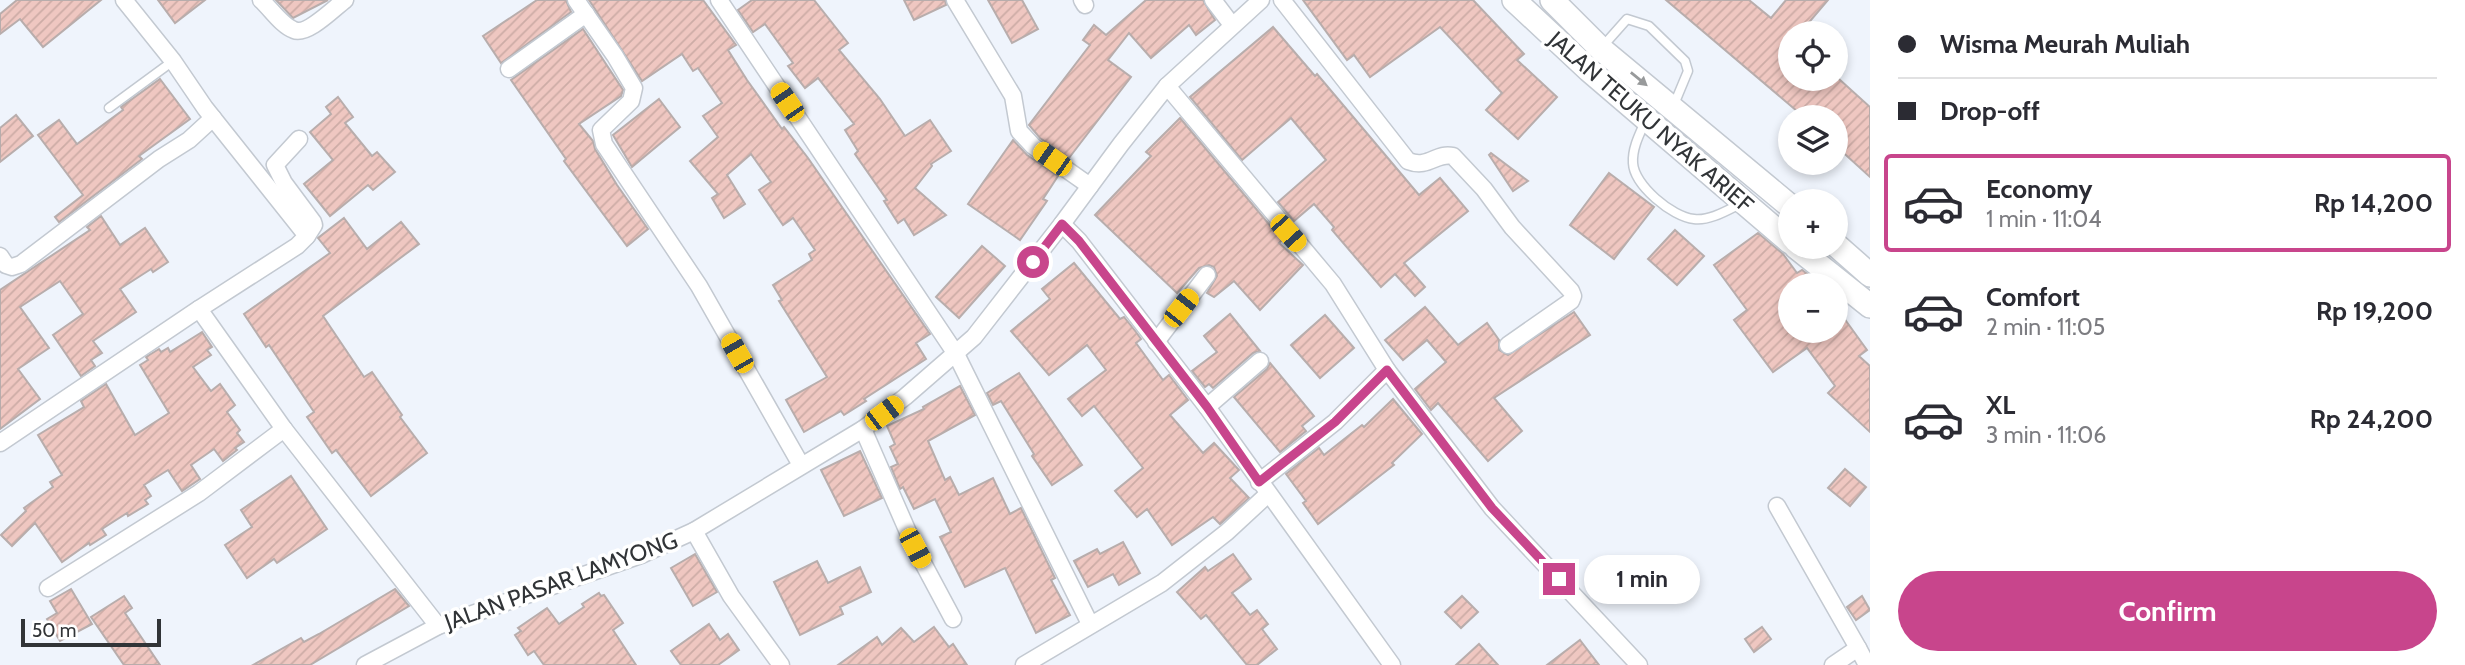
<!DOCTYPE html>
<meta charset="utf-8">
<style>
:root{--surface:#fff;--page:#f7f7f7;--text:#2b2b33;--muted:#7c7c81;--line:#e1e1e2;--accent:#c8458c}
body{margin:0;font-family:Cabin,sans-serif;background:var(--page);color:var(--text);height:100vh;display:flex;flex-direction:column;font-size:26px;white-space:nowrap}
*{box-sizing:border-box;margin:0}
p{font-size:23px;color:var(--muted)}
.icon{flex:none;width:38px;height:38px;fill:none;stroke:currentColor;stroke-width:2;stroke-linecap:round;stroke-linejoin:round}
.map{position:relative;flex:1;overflow:hidden}
.side{display:flex;flex-direction:column;background:var(--surface);width:595px}
.side>*{flex:none}
.banner{display:grid;align-content:center;height:154px;padding:0 28px;background:var(--surface)}
.fabs{position:absolute;left:1778px;top:21px;display:grid;gap:14px}
.fabs a{display:grid;place-items:center;width:70px;height:70px;border-radius:50%;background:var(--surface);box-shadow:0 4px 10px #0003;font-size:35px}
.scale{position:absolute;left:21px;bottom:18px;width:140px;box-sizing:border-box;padding-left:7px;border:4px solid #313437;border-top:0;font-size:19px;line-height:24px;white-space:nowrap;color:#313437;-webkit-text-stroke:5px #fff;paint-order:stroke}
.end{position:absolute;width:32px;height:32px;margin:-16px;border:9px solid #c8458c;background:#fff;box-shadow:0 0 0 4px #fff}
.from{border-radius:50%}
.bubble{position:absolute;height:49px;border-radius:24px;background:var(--surface);box-shadow:0 4px 10px #0003;font-size:23px;font-weight:800;line-height:49px;text-align:center}
.car{position:absolute;width:21px;height:42px;margin:-21px -10px;border-radius:9px;box-shadow:0 0 5px 2px #0007;background:linear-gradient(#f5c518 24%,#345 0 40%,#f5c518 0 76%,#345 0 86%,#f5c518 0)}
.banner b{display:flex;align-items:center;gap:24px;height:66px;font-size:26px}
.banner b+b{border-top:2px solid var(--line)}
.banner i{width:18px;height:18px;background:var(--text)}
ul{padding:0;list-style:none}
li{display:flex;align-items:center;gap:21px;height:98px;margin:0 14px 10px;padding:0 14px;border:4px solid transparent;border-radius:7px}
li div{flex:1}
li b{display:block;font-size:26px}
li em{font-style:normal;font-weight:800}
li.selected{border-color:var(--accent)}
li>.icon{width:63px;height:63px;stroke-width:1.5}
.button{display:flex;gap:14px;margin-top:auto;padding:14px 28px}
.button a{flex:1;height:80px;border-radius:42px;background:var(--accent);color:#fff;font-size:28px;font-weight:800;line-height:80px;text-align:center}
main{display:flex;flex:1;min-height:0}
.map>svg:first-child{display:block}
</style>
<main>
<div class="map">
<svg width="1870" height="665" viewBox="0 0 1870 665">
<defs>
<pattern id="building-hatch" width="6" height="6" patternUnits="userSpaceOnUse" patternTransform="scale(1.75)"><rect width="6" height="6" fill="#efc7c1"/><path d="M-1 1l2-2M0 6l6-6M5 7l2-2" fill="none" stroke="#cdaca6"/></pattern>
</defs>
<rect width="100%" height="100%" fill="#eff4fc"/>
<!-- building -->
<g fill="url(#building-hatch)" stroke="#b8adac" stroke-width="2">
<path d="M17 0H101L43 47 20 19 0 34V14Z"/>
<path d="M158 0H205L175 23Z"/>
<path d="M276 0H328L293 18Z"/>
<path d="M537 0H566L571 12 501 63 483 36Z"/>
<path d="M589 0H703L736 45 728 50 747 80 782 129 784 127 808 158 930 334 916 343 926 359 864 399 866 401 844 415 841 411 804 432 786 400 827 377 779 301 782 300 773 285 812 260 809 254 815 250 793 218 783 225 759 190 771 182 751 154 727 175 745 204 724 218 712 198 718 194 690 161 718 137 703 116 722 103 698 68 693 71 682 54 642 81Z"/>
<path d="M752 0H814L848 43 839 50 880 99 905 136 930 120 951 151 931 164 932 166 915 188 946 215 914 235 904 219 898 223 884 201 887 200 855 154 858 151 845 130 854 124 818 78 805 88 788 66 793 63 765 24 753 32 738 10Z"/>
<path d="M904 0H945L946 5 914 20Z"/>
<path d="M988 0H1022L1038 29 1012 43Z"/>
<path d="M1146 0H1203L1215 20 1196 35 1189 25 1151 58 1129 33 1108 60 1131 77 1069 158 1040 138 1029 125 1090 45 1083 40 1094 25 1106 35Z"/>
<path d="M1303 0H1473L1524 54 1517 60 1557 97 1518 139 1486 110 1502 93 1440 27 1370 77 1354 55 1347 60Z"/>
<path d="M1666 0H1749L1771 18 1786 0H1828L1800 33H1790V79H1839L1870 107V177L1836 146V117H1804Z"/>
<path d="M1273 27 1315 76 1317 74 1419 195 1440 178 1468 211 1404 263 1425 287 1415 296 1395 274 1381 287 1332 230 1334 227 1314 204 1294 221 1278 202 1326 160 1291 118 1242 160 1190 97Z"/>
<path d="M583 29 623 90 621 96 579 124 593 141 595 149 617 185 648 229 627 246 564 161 566 159 511 80Z"/>
<path d="M160 79 190 119 139 156 142 159 59 222 55 217 83 195 38 135 59 120 77 144 123 110 121 107Z"/>
<path d="M338 97 353 117 345 123 372 156 377 152 395 172 373 190 368 185 330 216 304 184 333 160 310 132 331 114 326 107Z"/>
<path d="M659 99 680 127 632 167 613 135Z"/>
<path d="M16 115 33 136 0 162V128Z"/>
<path d="M1180 118 1278 235 1282 240 1279 243 1303 265 1260 310 1234 281 1214 297 1207 293 1217 276 1214 267 1209 265 1199 268 1177 293 1095 215 1151 156 1146 152Z"/>
<path d="M1013 140 1027 155 1058 176 1043 199 1047 201 1020 240 968 204Z"/>
<path d="M1491 153 1528 181 1513 191 1489 155Z"/>
<path d="M1609 173 1654 207 1614 259 1570 225Z"/>
<path d="M101 216 120 245 145 228 168 262 153 272 151 269 120 289 136 312 93 341 102 353 91 360 95 366 81 376 53 335 83 314 60 281 20 307 49 348 18 369 40 399 0 429V290L90 230 87 227Z"/>
<path d="M344 218 367 249 401 222 419 244 323 316 364 377 372 372 402 415 400 417 427 453 371 496 336 450 332 453 307 417 314 412 269 345 266 347 244 314 330 253 318 238Z"/>
<path d="M1675 230 1704 256 1677 285 1648 259Z"/>
<path d="M1758 233 1783 254 1797 273 1802 270 1822 285H1790V331H1836V307L1867 350 1859 356 1870 366V432L1828 393 1835 386 1807 348 1773 372 1734 320 1747 310 1714 265Z"/>
<path d="M982 246 1005 266 959 318 936 297Z"/>
<path d="M1074 263 1120 319 1124 317 1136 332 1141 339 1136 343 1163 380 1169 375 1188 400 1170 415 1203 453 1214 443 1239 470 1230 478 1249 498 1220 524 1213 517 1172 545 1147 509 1137 517 1115 491 1143 468 1094 406 1082 416 1068 399 1106 370 1087 345 1049 375 1011 331 1050 299 1042 289Z"/>
<path d="M1425 307 1458 345 1487 323 1499 340V350L1508 355 1574 312 1590 335 1494 398 1522 431 1488 461 1438 403 1431 410 1415 389 1446 362 1427 340 1403 360 1385 340Z"/>
<path d="M1230 314 1260 351 1253 353 1213 388 1209 384 1205 387 1192 371 1217 352 1204 336Z"/>
<path d="M1325 315 1354 348 1320 378 1291 345Z"/>
<path d="M202 332 212 347 207 350 211 355 193 367 211 391 220 384 235 405 227 412 240 430 237 433 244 442 235 448 237 450 223 461 214 449 191 465 200 479 182 491 168 470 144 485 151 496 145 500 148 504 128 516 127 513 102 529 106 535 90 545 89 543 62 562 35 523 12 546 1 535 26 511 24 508 53 487 50 482 62 475 38 435 84 407 81 401 106 384 135 435 169 413 140 365 148 360 146 357 159 349 161 352 168 348 170 352Z"/>
<path d="M1270 363 1314 416 1302 426 1306 431 1280 452 1234 397 1267 369Z"/>
<path d="M1019 373 1082 465 1052 485 1032 456 1034 454 1001 401 993 405 987 393Z"/>
<path d="M960 386 975 415 928 441 945 480 950 477 959 495 993 478 1010 514 1021 508 1055 578 1051 580 1070 615 1036 633 1005 568 965 587 940 537 951 532 935 499 914 509 903 487 900 489 891 467 898 464 890 447 895 444 887 426 924 409 923 407Z"/>
<path d="M1393 399 1422 434 1392 463 1394 465 1318 524 1303 503 1306 501 1286 474 1319 448 1324 455 1362 425 1364 427Z"/>
<path d="M860 451 882 498 844 516 821 470Z"/>
<path d="M1845 469 1866 487 1850 506 1828 488Z"/>
<path d="M291 476 327 529 277 563 274 559 247 578 225 545 252 527 241 510Z"/>
<path d="M1123 542 1140 573 1119 585 1113 574 1088 587 1074 561 1097 549 1100 554Z"/>
<path d="M695 554 717 592 693 606 671 568Z"/>
<path d="M1233 554 1251 579 1232 593 1250 615 1257 610 1268 624 1262 629 1277 649 1257 665H1247L1206 615 1201 619 1177 592 1205 567 1208 571Z"/>
<path d="M817 561 828 583 860 567 871 592 840 607 843 614 800 635 774 582Z"/>
<path d="M71 589 92 624 60 641 47 619 57 613 50 601Z"/>
<path d="M395 589 409 606 310 665H253L301 638 304 642 319 634Z"/>
<path d="M599 593 601 596 604 595 623 623 613 630 636 665H544L534 651 528 655 515 635 521 631 518 628 547 608 559 624 584 607 582 604Z"/>
<path d="M124 596 132 608 125 613 160 665H124L91 617Z"/>
<path d="M1462 596 1478 612 1461 628 1445 612Z"/>
<path d="M1862 596 1870 610 1856 620 1847 607Z"/>
<path d="M709 624 720 640 728 634 739 650 718 665H681L671 651Z"/>
<path d="M934 627 949 647 953 644 967 665H838L877 637 882 645 901 628 914 642Z"/>
<path d="M1762 627 1771 639 1754 652 1745 639Z"/>
<path d="M1580 640 1599 665H1547Z"/>
<path d="M1479 644 1498 665H1456Z"/>
</g>
<g fill="none" stroke-linecap="round" stroke-linejoin="round">
<!-- lane casing -->
<g stroke="#c3c9d1" stroke-width="11">
<g id="lane">
<path d="M1603 46 1627 19 1649 26 1685 61 1688 71 1673 107"/>
<path d="M109 108 173 61"/>
<path d="M1645 122C1639 135 1632 149 1633 163 1634 185 1672 217 1694 219 1709 221 1726 211 1740 204"/>
</g>
</g>
<!-- street casing -->
<g stroke="#c3c9d1" stroke-width="19">
<g id="street">
<path d="M124 0 173 61 205 108 307 236 297 246 199 309 284 429 438 626"/>
<path d="M261 0C271 9 282 26 294 30 307 36 334 8 345 0"/>
<path d="M576 0 615 56 634 88 631 101 601 130 604 144 699 286 801 465"/>
<path d="M719 0 956 354 1090 624"/>
<path d="M955 0 1013 96 1019 131 1033 146 1090 186"/>
<path d="M1082 0 1085 5"/>
<path d="M1213 0 1232 25"/>
<path d="M1282 0 1408 161C1429 169 1436 152 1453 156L1484 189 1512 227 1571 291 1573 296 1571 301 1508 345"/>
<path d="M509 69 586 14"/>
<path d="M1167 86 1333 284 1387 370 1492 508 1639 665"/>
<path d="M299 139 275 165 284 183 313 222 314 225 307 236"/>
<path d="M1062 224 1079 241 1207 407 1392 665"/>
<path d="M0 256 6 265 12 267 21 264 159 159 189 140 213 118"/>
<path d="M1156 342 1207 275"/>
<path d="M1207 407 1260 361"/>
<path d="M863 429 915 548 953 619"/>
<path d="M0 443 199 309"/>
<path d="M1259 482 1335 422 1387 370"/>
<path d="M1777 506 1858 648"/>
<path d="M694 531 731 596 781 665"/>
<path d="M48 588 199 493 284 429"/>
<path d="M365 665 438 626 641 555 694 531 863 429 905 397 974 337 1062 224 1121 144 1167 86 1261 0"/>
<path d="M1024 665 1162 583 1227 532 1268 494"/>
<path d="M1833 665 1858 648 1867 665"/>
</g>
</g>
<!-- secondary casing -->
<g stroke="#c3c9d1" stroke-width="26">
<g id="secondary">
<path d="M1514 0 1589 70 1790 242"/>
<path d="M1552 0 1601 49 1790 206"/>
<path d="M1836 245 1870 275"/>
<path d="M1796 247 1870 306"/>
</g>
</g>
<!-- lane -->
<use href="#lane" stroke="#fff" stroke-width="8"/>
<!-- street -->
<use href="#street" stroke="#fff" stroke-width="16"/>
<!-- secondary -->
<use href="#secondary" stroke="#fff" stroke-width="23"/>
</g>
<!-- one-way arrows -->
<defs><path id="oneway-solid" d="M-6-.8H1V-3.2L6.5 0L1 3.2V.8H-6Z" transform="scale(1.75)"/></defs>
<use fill="#989a9b" href="#oneway-solid" transform="translate(1639 79) rotate(39)"/>
<g fill="none" stroke-linecap="round" stroke-linejoin="round">
<!-- route -->
<path stroke="#c8458c" stroke-width="9" d="M1033 262 1062 224 1079 241 1207 407 1259 482 1335 422 1387 370 1492 508 1559 579"/>
</g>
<g text-anchor="middle" dominant-baseline="central" stroke-width="7" stroke-linejoin="round" paint-order="stroke">
<!-- street labels -->
<g font-size="23" fill="#313437" stroke="#fff">
<text transform="translate(1651 122) rotate(41)">JALAN TEUKU NYAK ARIEF</text>
<text transform="translate(561 581) rotate(-20)">JALAN PASAR LAMYONG</text>
</g>
</g>
</svg>
<div class="fabs">
<a><svg class="icon" aria-label="locate" viewBox="0 0 24 24"><circle cx="12" cy="12" r="6"/><path d="M12 2v4M12 18v4M2 12h4M18 12h4"/></svg></a>
<a><svg class="icon" aria-label="layers" viewBox="0 0 24 24"><path d="M12 4l9 5-9 5-9-5zM3 14l9 5 9-5"/></svg></a>
<a>+</a>
<a>−</a>
</div>
<div class="scale">50 m</div>
<i class="end from" style="left:1033px;top:262px"></i>
<i class="end" style="left:1559px;top:579px"></i>
<div class="bubble" style="left:1584px;top:555px;width:116px">1 min</div>
<i class="car" style="left:787px;top:102px;rotate:326deg"></i>
<i class="car" style="left:1052px;top:159px;rotate:305deg"></i>
<i class="car" style="left:1288px;top:233px;rotate:138deg"></i>
<i class="car" style="left:1181px;top:308px;rotate:38deg"></i>
<i class="car" style="left:737px;top:353px;rotate:330deg"></i>
<i class="car" style="left:884px;top:413px;rotate:53deg"></i>
<i class="car" style="left:915px;top:548px;rotate:152deg"></i>
</div>
<section class="side">
<div class="banner">
<b><i class="from"></i>Wisma Meurah Muliah</b>
<b><i></i>Drop-off</b>
</div>
<ul>
<li class="selected"><svg class="icon" aria-label="car" viewBox="0 0 24 24"><path d="M5 17H2v-5l4-1 3-4h7l3 4 3 1v5h-3M9 17h6M6 11h13"/><circle cx="7" cy="17" r="2"/><circle cx="17" cy="17" r="2"/></svg><div><b>Economy</b><p>1 min · 11:04</p></div><em>Rp 14,200</em></li>
<li><svg class="icon" aria-label="car" viewBox="0 0 24 24"><path d="M5 17H2v-5l4-1 3-4h7l3 4 3 1v5h-3M9 17h6M6 11h13"/><circle cx="7" cy="17" r="2"/><circle cx="17" cy="17" r="2"/></svg><div><b>Comfort</b><p>2 min · 11:05</p></div><em>Rp 19,200</em></li>
<li><svg class="icon" aria-label="car" viewBox="0 0 24 24"><path d="M5 17H2v-5l4-1 3-4h7l3 4 3 1v5h-3M9 17h6M6 11h13"/><circle cx="7" cy="17" r="2"/><circle cx="17" cy="17" r="2"/></svg><div><b>XL</b><p>3 min · 11:06</p></div><em>Rp 24,200</em></li>
</ul>
<div class="button"><a>Confirm</a></div>
</section>
</main>
